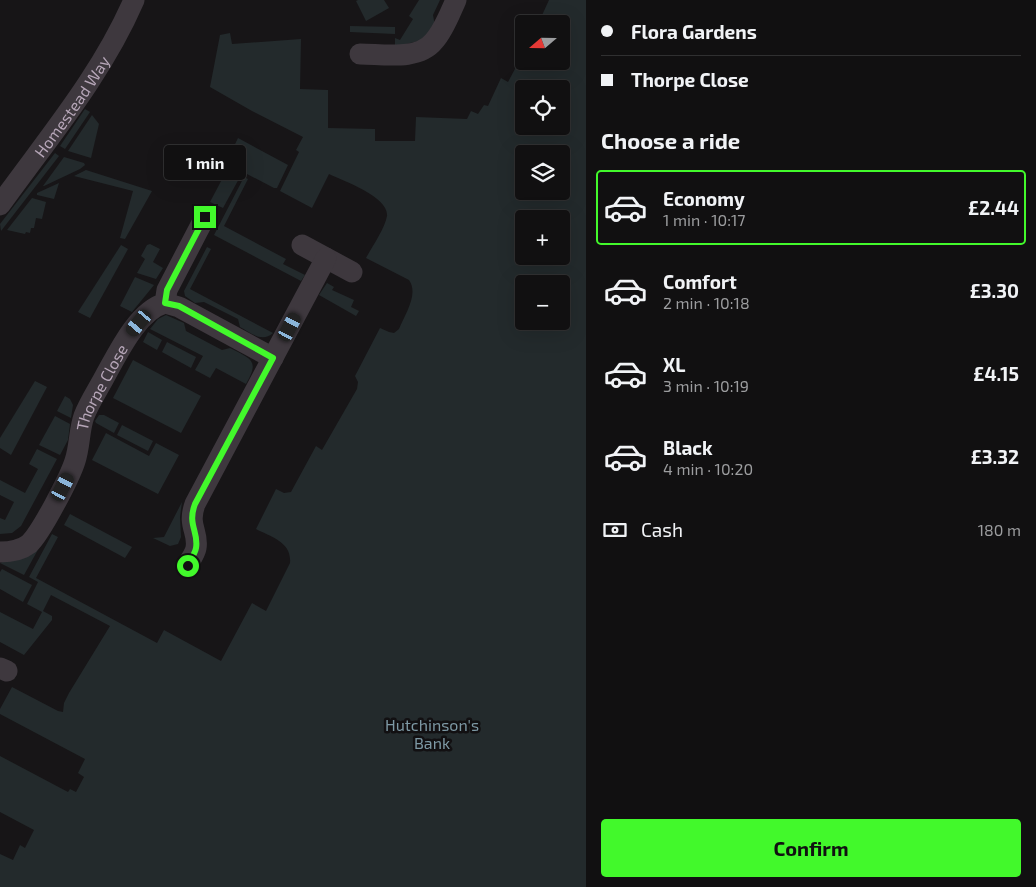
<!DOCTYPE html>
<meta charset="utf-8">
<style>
:root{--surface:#111011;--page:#1e1e1f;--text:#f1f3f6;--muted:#9c9d9f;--line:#303031;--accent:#42f92b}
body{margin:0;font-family:"Exo 2",sans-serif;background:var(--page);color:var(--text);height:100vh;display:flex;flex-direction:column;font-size:19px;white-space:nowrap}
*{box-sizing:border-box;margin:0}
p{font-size:16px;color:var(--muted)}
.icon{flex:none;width:28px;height:28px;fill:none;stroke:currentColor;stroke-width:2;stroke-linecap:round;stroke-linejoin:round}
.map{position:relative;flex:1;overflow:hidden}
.details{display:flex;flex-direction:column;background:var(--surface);width:450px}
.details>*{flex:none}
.banner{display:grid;align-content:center;height:110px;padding:0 15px;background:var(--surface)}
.needle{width:32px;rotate:250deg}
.buttons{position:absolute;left:515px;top:15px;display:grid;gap:10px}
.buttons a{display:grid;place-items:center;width:55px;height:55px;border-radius:5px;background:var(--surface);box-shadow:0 5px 20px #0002,0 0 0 1px var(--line);font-size:25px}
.end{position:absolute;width:22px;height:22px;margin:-11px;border:6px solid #42f92b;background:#111;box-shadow:0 0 0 2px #111}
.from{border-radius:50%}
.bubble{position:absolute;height:35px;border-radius:5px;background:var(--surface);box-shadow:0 5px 20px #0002,0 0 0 1px var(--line);font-size:16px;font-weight:700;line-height:35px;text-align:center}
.car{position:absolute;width:15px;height:30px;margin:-15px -8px;border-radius:6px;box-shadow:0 0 4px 1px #0007;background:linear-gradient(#222 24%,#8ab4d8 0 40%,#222 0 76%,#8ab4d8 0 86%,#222 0)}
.banner b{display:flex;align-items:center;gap:18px;height:48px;font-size:19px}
.banner b+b{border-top:1px solid var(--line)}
.banner i{width:12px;height:12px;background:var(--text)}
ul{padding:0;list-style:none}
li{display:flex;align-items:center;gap:15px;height:75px;margin:0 10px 8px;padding:0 5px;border:2px solid transparent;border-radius:5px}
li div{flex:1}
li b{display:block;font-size:19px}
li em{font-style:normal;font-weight:700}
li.selected{border-color:var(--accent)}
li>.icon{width:45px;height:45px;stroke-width:1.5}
h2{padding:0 15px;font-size:22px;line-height:60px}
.pay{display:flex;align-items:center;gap:12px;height:55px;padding:0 15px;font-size:19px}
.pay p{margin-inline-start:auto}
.action{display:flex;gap:10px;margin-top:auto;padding:10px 15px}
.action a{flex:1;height:58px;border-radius:5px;background:var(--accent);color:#111;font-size:20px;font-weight:700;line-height:58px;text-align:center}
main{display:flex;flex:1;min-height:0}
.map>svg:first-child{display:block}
</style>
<main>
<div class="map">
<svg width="586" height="887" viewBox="0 0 586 887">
<rect width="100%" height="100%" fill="#171517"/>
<!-- green -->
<g fill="#232a2c" fill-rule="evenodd">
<path d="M358 0H384L389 8 366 21 356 1Z"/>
<path d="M419 0H440L433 15 435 26 426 39 395 47V38L400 40 413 19 409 16Z"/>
<path d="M549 0H586V887H0V854L13 860 20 845 25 848 34 830 0 812V756L68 792 70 789 76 792 84 777 78 773 85 759 0 714V709L12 687 58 711 63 712 64 703 69 693 110 626 51 595 43 611 52 616V620L24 655 0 642V612L33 629 42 612 27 604 38 582 29 577 52 534 58 537 36 578 157 643 164 630 221 661 252 603 266 611 290 563C292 542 271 537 256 529L276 489 284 493 291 492 316 446 322 450 357 389 358 382 355 376 380 328 389 332 394 333 399 329C405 314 419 294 409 280L366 258C372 247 385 228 387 216 389 197 344 181 329 174L312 208 280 191 299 152 296 150 303 137 252 111 210 87 220 35 230 33 232 44 301 39 300 89 328 90V128L375 129V141H415L416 117 467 119 471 111 478 114 484 105 488 106 501 78 508 82 524 52V61H561V24H538ZM524 89H561V126H524ZM524 154H561V191H524ZM524 219H561V256H524ZM524 284H561V321H524Z"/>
<path d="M350 26 395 27V34L350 32Z"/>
<path d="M85 109 90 112 65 149 60 146Z"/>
<path d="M92 115 99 124 91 158 68 151Z"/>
<path d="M238 138 288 165 277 188H274L226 163Z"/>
<path d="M55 153 59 156 1 231 0 224Z"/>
<path d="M64 157 84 163 85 165 80 169 44 186H43Z"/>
<path d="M228 168 241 175 223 208 210 202Z"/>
<path d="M86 170 152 191 125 239 120 238 133 191 74 176Z"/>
<path d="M244 177 248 179 224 226 286 259 283 264 305 275 301 281 214 235Z"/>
<path d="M59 183 54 199 37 195V193Z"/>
<path d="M32 198 46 202 42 219 36 218 34 228H31L30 233 26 232 25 234 7 230Z"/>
<path d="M150 244 160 249 153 262 163 268 156 279 137 273 145 259 141 256 147 245Z"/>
<path d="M121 245 128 249 90 318 78 312Z"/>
<path d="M207 247 211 249 190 289 273 333C262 343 251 333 240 327L238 319 204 302 195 303 185 296 184 291Z"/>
<path d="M135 277 154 285 132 312 120 306Z"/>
<path d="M327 283 334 287 332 290 354 300 351 307 359 311 356 316 319 295Z"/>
<path d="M166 315 184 323 186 331 222 350 230 348C251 359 260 360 246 384L216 368 210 378 195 370 203 356 150 329 158 319Z"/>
<path d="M148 332 162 340 157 350 143 342Z"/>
<path d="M167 342 196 357 191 368 162 352Z"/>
<path d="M133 360 201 396 181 433 113 398Z"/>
<path d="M35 381 47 387 11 455 0 448V438Z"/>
<path d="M65 396 70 399 73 405 71 418 57 411Z"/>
<path d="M99 415H104L119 423 114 433 96 423 95 421Z"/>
<path d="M55 416 70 424 68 440 60 455 39 445Z"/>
<path d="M122 425 153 441 148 451 117 435Z"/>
<path d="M106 433 149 456 156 443 179 455 158 494 92 460Z"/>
<path d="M37 449 57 459 21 526 12 533 0 534V518L5 520 14 502 0 495V480L25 493 38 469 29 464Z"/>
<path d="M182 502 180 517 181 537 178 544 170 546 153 538 164 537Z"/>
<path d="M70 514 132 547 125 558 64 525Z"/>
<path d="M40 546 24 575 0 563Z"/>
<path d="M2 569 32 585 23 602 0 589V572Z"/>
</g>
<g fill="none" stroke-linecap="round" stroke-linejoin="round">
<!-- minor -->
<g stroke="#3e383e" stroke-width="21">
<path d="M360 54C383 54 418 61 434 41 444 30 450 13 456 0"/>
<path id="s1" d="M0 205C48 138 101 76 134 0"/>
<path d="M302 245 352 272"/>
<path d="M165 303 179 307 273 358"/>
<path id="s2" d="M0 552C10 552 20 551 29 544 41 533 70 477 75 461 80 446 79 430 84 416 89 403 97 391 104 378 117 355 137 311 165 303L167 290 205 217"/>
<path d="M187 566C190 560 195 554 196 548 199 532 187 526 195 504L326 258"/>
<path d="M0 668 7 671"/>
</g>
</g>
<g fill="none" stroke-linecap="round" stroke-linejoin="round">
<!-- route -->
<path stroke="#42f92b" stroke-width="6" d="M188 566C190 560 195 554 196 548 199 532 187 525 195 504L273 358 179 306 165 303 167 290 205 217"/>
</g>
<g text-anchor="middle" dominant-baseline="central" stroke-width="5" stroke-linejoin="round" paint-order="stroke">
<!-- street labels -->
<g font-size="16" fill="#b6a6b8" stroke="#121012">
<text stroke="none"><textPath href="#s1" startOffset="122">Homestead Way</textPath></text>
<text stroke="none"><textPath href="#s2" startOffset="205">Thorpe Close</textPath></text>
</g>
<!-- park labels -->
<g font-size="16" fill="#7d98a4" stroke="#121012">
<text x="432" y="724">Hutchinson's<tspan x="432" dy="18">Bank</tspan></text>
</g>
</g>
</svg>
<div class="buttons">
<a><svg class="needle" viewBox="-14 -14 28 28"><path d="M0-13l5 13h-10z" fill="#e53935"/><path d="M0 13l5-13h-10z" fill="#9c9d9f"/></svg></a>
<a><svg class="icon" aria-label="locate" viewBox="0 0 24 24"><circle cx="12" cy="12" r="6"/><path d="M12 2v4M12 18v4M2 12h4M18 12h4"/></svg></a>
<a><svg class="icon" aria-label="layers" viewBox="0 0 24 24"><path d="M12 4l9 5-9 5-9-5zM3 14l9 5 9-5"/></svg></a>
<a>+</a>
<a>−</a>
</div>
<i class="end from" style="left:188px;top:566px"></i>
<i class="end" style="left:205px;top:217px"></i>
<div class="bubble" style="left:164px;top:145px;width:82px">1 min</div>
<i class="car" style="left:139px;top:323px;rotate:220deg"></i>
<i class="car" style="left:290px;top:327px;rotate:28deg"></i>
<i class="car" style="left:63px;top:487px;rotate:28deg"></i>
</div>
<section class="details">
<div class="banner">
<b><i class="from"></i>Flora Gardens</b>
<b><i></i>Thorpe Close</b>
</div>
<h2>Choose a ride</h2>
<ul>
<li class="selected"><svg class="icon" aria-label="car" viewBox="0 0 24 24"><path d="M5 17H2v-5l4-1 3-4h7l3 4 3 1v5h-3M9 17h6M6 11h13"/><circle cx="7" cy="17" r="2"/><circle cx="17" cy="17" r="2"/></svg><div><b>Economy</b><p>1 min · 10:17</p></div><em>£2.44</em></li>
<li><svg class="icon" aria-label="car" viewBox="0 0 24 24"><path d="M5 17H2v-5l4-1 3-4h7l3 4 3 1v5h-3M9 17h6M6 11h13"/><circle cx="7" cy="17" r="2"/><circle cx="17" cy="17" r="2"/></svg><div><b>Comfort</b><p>2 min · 10:18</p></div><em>£3.30</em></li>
<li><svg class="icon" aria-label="car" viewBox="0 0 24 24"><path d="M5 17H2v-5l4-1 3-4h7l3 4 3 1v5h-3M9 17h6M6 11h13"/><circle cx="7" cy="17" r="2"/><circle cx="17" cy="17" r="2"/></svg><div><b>XL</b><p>3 min · 10:19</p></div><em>£4.15</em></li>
<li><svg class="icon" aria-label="car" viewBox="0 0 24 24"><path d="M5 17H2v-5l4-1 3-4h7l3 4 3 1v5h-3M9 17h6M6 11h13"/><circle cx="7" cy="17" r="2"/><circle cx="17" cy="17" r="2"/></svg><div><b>Black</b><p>4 min · 10:20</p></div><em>£3.32</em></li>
</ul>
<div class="pay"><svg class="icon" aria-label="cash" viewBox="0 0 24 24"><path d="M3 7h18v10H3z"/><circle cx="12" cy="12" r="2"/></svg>Cash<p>180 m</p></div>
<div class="action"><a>Confirm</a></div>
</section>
</main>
